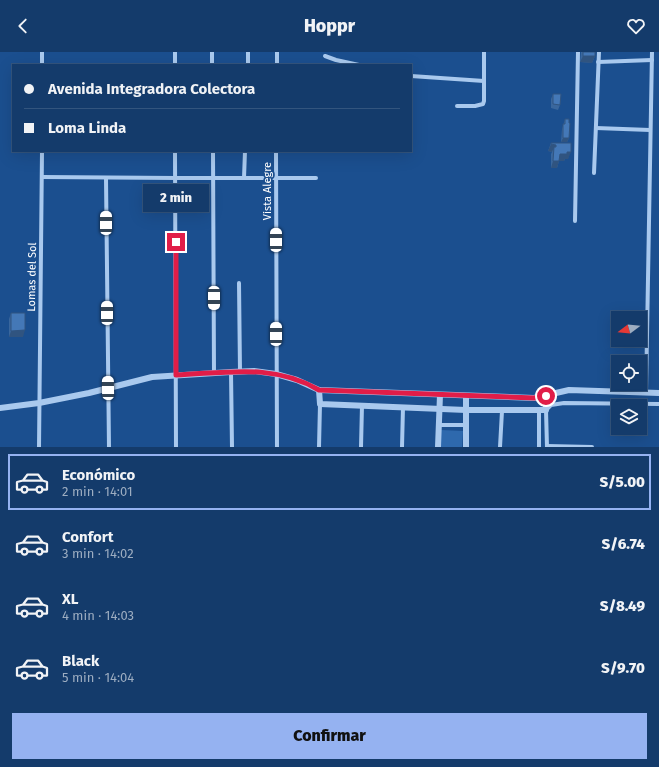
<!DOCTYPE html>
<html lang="es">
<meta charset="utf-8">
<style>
:root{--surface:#143b6b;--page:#214673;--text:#f1f3f6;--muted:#9dadc1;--line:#33557e;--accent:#95b2f1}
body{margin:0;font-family:"Fira Sans",sans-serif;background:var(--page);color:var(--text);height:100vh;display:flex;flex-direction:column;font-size:15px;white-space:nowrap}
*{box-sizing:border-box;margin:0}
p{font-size:13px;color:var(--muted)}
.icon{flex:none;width:22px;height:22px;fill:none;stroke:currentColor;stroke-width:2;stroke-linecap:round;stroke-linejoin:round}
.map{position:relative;height:395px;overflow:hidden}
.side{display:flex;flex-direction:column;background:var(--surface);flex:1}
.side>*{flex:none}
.guide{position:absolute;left:12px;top:12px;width:400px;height:88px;border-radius:0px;box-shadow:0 4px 16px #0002,0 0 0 1px var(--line);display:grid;align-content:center;height:88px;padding:0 12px;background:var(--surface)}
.needle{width:26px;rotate:254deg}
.controls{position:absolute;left:611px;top:259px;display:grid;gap:8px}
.controls a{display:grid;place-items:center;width:36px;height:36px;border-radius:0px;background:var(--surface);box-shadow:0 4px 16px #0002,0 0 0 1px var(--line);font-size:20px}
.end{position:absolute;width:18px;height:18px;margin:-9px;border:5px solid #e11d48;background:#fff;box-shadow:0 0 0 2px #fff}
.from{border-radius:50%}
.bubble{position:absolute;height:28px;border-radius:0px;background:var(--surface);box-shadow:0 4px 16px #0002,0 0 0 1px var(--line);font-size:13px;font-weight:800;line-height:28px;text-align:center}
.car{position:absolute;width:12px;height:24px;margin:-12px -6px;border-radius:5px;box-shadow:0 0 3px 1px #0007;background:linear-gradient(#fff 24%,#345 0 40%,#fff 0 76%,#345 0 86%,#fff 0)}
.guide b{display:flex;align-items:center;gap:14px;height:38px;font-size:15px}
.guide b+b{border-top:1px solid var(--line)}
.guide i{width:10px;height:10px;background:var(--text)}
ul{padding:7px 0 0;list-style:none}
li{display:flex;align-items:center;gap:12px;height:56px;margin:0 8px 6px;padding:0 4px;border:2px solid transparent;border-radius:0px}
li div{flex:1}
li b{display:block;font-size:15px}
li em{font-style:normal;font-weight:800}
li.current{border-color:var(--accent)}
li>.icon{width:36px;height:36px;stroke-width:1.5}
.action{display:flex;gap:8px;margin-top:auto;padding:8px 12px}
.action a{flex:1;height:46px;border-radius:0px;background:var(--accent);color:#111;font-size:16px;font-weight:800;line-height:46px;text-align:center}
header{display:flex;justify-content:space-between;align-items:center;height:52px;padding:0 12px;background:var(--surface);font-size:18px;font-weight:800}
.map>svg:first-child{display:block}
</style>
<header><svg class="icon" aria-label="back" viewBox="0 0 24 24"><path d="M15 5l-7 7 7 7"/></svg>Hoppr<svg class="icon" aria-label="heart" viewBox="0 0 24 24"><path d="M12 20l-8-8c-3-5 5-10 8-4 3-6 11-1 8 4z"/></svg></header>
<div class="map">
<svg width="659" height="395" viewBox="0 0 659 395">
<rect width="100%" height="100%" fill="#1b4f8f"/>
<!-- green -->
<path fill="#2e69ad" d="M441 378 463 379 462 395H441Z"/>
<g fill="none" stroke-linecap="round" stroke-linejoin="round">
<!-- minor -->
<g stroke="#a9c9ee" stroke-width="4">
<path d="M175 0V13"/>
<path d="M212 0V13"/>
<path d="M325 4 336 8 359 13"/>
<path d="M598 10 652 8"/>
<path d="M42 13V0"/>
<path d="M248 13V0"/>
<path d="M277 13V0"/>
<path d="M411 24 484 29"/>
<path d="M457 54H475L483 52 484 49V0"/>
<path d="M596 76 650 78"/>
<path d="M175 99 176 395"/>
<path d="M213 99 214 322"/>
<path d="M276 99 277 395"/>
<path d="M594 121 599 0"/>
<path d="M42 125 176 126H316"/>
<path d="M106 126 109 395"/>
<path d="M244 126 245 99"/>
<path d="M575 169 578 0"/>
<path d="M239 231 240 320"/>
<path d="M231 320 232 395"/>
<path d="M646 340 652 0"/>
<path d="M539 358V395"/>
<path d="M438 373H467"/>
<path d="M547 394 592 395"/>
<path d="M39 395 42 99"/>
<path d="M319 395 320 352"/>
<path d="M361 395 362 353"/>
<path d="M402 395 403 355"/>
<path d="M500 395 502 359"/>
<path d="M547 395 546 358 551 353 564 351 659 352"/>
</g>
<!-- tertiary -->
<g stroke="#a9c9ee" stroke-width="6">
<path d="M319 338 320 352 466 358H546V344"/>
<path d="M466 344V395"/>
<path d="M0 356 39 351 89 341 152 325 231 320 254 319 276 322 297 328 319 338 534 346 569 338 659 341"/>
<path d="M438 395 440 343"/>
</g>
</g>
<!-- wall -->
<g fill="#3a679d">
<path d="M581 0H595V4L592 11 580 10Z"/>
<path d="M553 42 560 53 558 58 551 56V47Z"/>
<path d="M565 67 569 86 567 90H561L562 77Z"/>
<path d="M551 91H571L568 107H565L564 109H559L557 116H551V102L552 100 548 99Z"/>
<path d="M11 261 23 285H9V267Z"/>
</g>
<!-- shaded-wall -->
<g fill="#305480">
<path d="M583 4H595L592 11 580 10Z"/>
<path d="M563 86H569L567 90H561Z"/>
<path d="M551 92 556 93 553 99 554 95 552 100 548 99Z"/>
<path d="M567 100H571L568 107H565L564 109H557H559L557 116H551L553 109 560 102Z"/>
<path d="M25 278 23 285H9L11 279Z"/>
</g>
<!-- building -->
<g fill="#4478b7" stroke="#305480">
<rect x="583" y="0" width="12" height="4"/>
<path d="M553 42H561L560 53 553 52Z"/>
<path d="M565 67H569V71H570L569 86H563V72H565Z"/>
<path d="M551 91H571V100H567V102H560L559 109H553L554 95H556V93L551 92Z"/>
<path d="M11 261H25V278L11 279Z"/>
</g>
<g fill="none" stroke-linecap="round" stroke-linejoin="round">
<!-- route -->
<path stroke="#e11d48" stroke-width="5" d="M176 190V323C227 321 273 311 319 338L534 346 546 344"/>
</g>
<g text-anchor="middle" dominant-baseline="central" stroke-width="3.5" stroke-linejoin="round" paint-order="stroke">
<!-- street labels -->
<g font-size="11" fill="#fff" stroke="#1b4f8f">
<text transform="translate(267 139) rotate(-90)">Vista Alegre</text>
<text transform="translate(32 225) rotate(-89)">Lomas del Sol</text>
</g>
</g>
</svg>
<div class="controls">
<a><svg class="needle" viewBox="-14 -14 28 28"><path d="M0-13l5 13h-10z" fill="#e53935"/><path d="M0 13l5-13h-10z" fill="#9dadc1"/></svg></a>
<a><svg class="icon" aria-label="locate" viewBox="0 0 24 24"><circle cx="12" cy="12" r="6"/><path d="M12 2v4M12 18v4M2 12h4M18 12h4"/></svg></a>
<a><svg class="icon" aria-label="layers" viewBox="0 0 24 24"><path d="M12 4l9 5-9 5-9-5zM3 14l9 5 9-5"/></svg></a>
</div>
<i class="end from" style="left:546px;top:344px"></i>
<i class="end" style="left:176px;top:190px"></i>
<div class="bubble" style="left:143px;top:132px;width:66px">2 min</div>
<i class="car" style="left:106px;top:171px;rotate:0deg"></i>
<i class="car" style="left:276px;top:188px;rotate:0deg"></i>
<i class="car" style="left:214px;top:246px;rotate:180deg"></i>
<i class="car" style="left:107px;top:261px;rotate:0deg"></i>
<i class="car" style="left:276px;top:282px;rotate:0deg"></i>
<i class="car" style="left:108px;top:336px;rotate:359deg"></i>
<div class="guide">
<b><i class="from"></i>Avenida Integradora Colectora</b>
<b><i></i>Loma Linda</b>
</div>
</div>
<section class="side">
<ul>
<li class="current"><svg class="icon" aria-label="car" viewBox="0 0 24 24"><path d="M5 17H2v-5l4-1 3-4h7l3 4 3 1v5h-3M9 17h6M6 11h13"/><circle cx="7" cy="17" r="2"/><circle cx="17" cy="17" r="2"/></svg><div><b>Económico</b><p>2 min · 14:01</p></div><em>S/5.00</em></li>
<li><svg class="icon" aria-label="car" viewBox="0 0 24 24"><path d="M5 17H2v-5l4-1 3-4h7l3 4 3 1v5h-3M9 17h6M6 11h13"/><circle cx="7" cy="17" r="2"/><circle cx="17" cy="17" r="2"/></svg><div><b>Confort</b><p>3 min · 14:02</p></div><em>S/6.74</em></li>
<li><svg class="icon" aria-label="car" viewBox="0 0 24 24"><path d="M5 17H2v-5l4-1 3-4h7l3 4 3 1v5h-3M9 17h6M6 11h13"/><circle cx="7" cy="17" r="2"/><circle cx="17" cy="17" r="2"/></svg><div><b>XL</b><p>4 min · 14:03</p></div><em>S/8.49</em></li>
<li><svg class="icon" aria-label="car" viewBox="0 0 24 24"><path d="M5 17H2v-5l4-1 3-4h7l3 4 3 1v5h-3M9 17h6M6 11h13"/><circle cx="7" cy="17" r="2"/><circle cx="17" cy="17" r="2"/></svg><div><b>Black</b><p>5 min · 14:04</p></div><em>S/9.70</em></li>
</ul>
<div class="action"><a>Confirmar</a></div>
</section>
